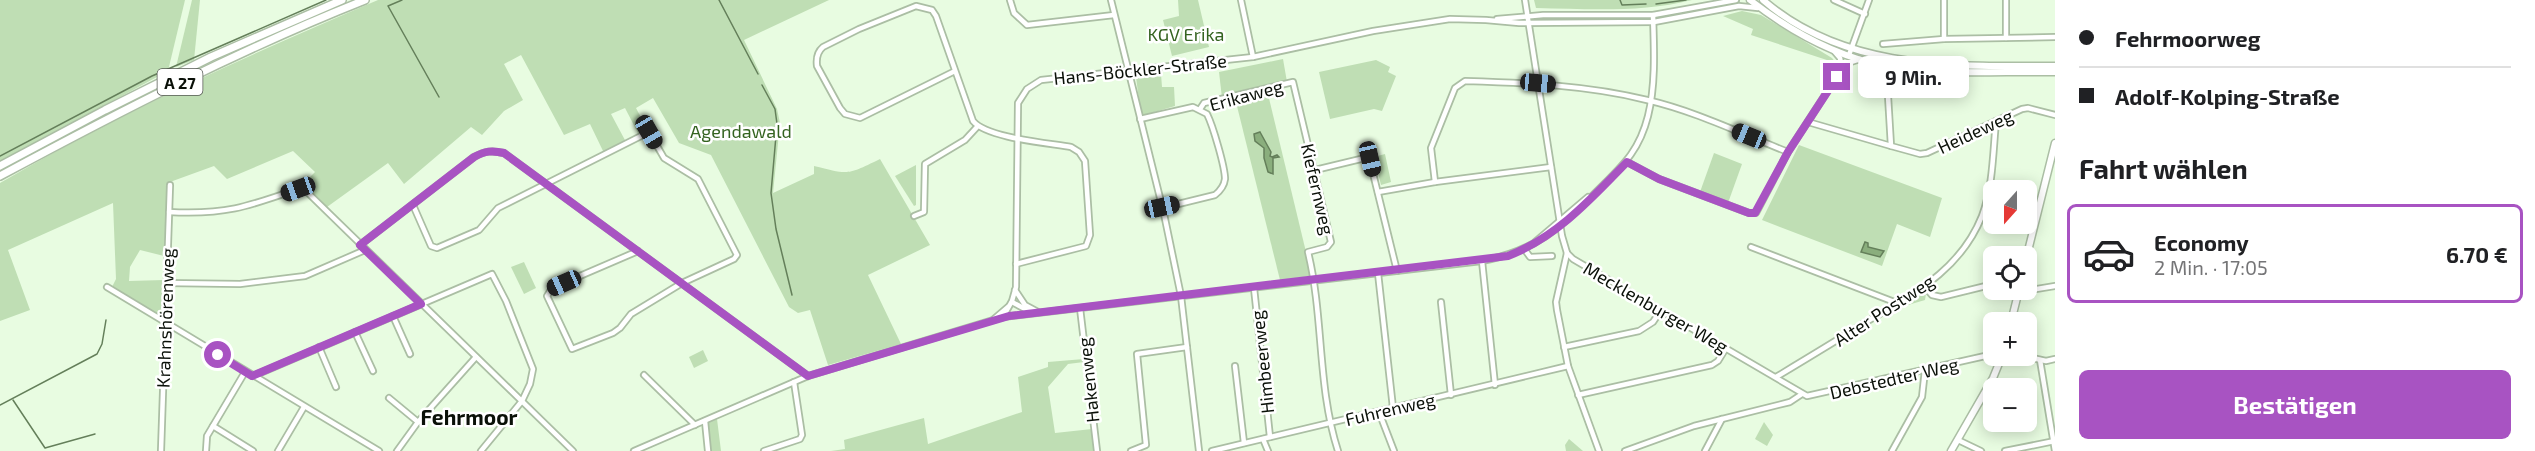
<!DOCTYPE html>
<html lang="de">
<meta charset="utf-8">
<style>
:root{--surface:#fff;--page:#f6f6f6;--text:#202124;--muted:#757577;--line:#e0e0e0;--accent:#a853c2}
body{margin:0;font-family:"Exo 2",sans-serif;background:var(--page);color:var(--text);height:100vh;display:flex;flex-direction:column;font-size:22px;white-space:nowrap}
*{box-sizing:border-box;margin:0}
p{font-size:20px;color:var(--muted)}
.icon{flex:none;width:33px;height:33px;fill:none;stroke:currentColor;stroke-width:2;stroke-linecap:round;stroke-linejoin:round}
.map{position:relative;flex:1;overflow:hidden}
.sheet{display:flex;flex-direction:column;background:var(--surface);width:480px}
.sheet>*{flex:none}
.top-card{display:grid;align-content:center;height:132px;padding:0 24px;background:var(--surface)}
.needle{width:39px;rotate:201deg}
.tools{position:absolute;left:1983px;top:180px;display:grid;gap:12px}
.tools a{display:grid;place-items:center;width:54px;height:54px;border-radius:9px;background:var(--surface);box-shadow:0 3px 15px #0003;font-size:30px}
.end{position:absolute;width:27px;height:27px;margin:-14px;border:8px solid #a853c2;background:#fff;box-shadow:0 0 0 3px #fff}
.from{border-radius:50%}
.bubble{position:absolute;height:42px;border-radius:9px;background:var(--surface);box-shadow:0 3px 15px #0003;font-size:20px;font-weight:700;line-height:42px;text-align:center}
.car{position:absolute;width:18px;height:36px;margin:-18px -9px;border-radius:8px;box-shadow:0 0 4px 2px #0007;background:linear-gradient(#222 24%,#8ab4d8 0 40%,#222 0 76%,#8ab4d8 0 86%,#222 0)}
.top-card b{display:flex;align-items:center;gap:21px;height:57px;font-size:22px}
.top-card b+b{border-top:2px solid var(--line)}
.top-card i{width:15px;height:15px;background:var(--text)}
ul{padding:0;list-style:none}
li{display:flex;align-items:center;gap:18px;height:99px;margin:0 12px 9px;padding:0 12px;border:3px solid transparent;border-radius:9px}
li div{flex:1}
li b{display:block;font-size:22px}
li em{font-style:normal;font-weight:700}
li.on{border-color:var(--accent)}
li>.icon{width:54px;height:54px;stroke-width:1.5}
h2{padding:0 24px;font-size:27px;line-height:72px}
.primary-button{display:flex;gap:12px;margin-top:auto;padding:12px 24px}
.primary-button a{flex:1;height:69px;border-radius:9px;background:var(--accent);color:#fff;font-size:24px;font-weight:700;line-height:69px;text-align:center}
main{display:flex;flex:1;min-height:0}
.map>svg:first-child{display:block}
</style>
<main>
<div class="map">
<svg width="2055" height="451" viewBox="0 0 2055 451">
<rect width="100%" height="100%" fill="#e8fce1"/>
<!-- green -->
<g fill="#bfdeb4">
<path d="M0 0H185L168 71 0 162Z"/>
<path d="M192 0H200L194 60 176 67Z"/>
<path d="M378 0H829L744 40 777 109 780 123 773 193 814 174V166C850 175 847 175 880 159L930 245 868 275 901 344 828 365 810 310 798 313 789 307 711 155 679 143 653 98 636 108 648 131 639 135 625 108 611 114 626 142 604 153 590 124 564 135 521 55 504 64 523 100 504 111 482 135 471 127 404 184 388 163 327 207 303 184 315 172 293 151 227 179 214 166 170 182 164 256 140 250 130 267 129 281 164 280 161 317 112 287 116 279 113 203 8 250 30 310 0 321V183C121 112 249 55 378 0Z"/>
<path d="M1178 0H1198L1209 47 1172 56 1163 20 1179 16Z"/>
<path d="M1534 0H1692C1640 13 1588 9 1536 8Z"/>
<path d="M1742 11 1761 15 1832 58 1836 63 1751 35 1753 29 1723 16Z"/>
<path d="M1283 59 1287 82 1222 98 1219 72Z"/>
<path d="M1376 60 1390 67 1388 72 1396 76 1382 111 1374 109 1330 119 1319 72Z"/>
<path d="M1161 74 1162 87H1174L1175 106 1141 116 1136 77Z"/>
<path d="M1267 90 1306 252 1311 276 1280 280 1235 98Z"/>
<path d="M1799 145 1942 198 1930 237 1897 224 1882 266 1762 220Z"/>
<path d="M1714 153 1742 164 1728 203 1700 192Z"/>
<path d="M1385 154 1391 182 1381 185 1374 157Z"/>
<path d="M916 165V205L914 206 895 176Z"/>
<path d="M524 262 536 288 524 294 511 267Z"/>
<path d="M1919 293 1926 294 1925 300 1891 310Z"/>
<path d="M703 350 708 361 694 368 689 357Z"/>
<path d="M1084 359V362L1068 364 1048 387 1055 433 1092 429 1095 451H831L845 449 844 440 924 418 928 444 1022 412 1018 377 1048 367V362Z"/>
<path d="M717 419 721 451H708L705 424Z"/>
<path d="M1764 422 1773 435 1767 446 1755 439Z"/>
<path d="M1569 439 1583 451H1566L1565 445Z"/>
</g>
<!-- water -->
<g fill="#8aae7d" stroke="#647f5a" stroke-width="1.5">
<path d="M1260 132 1271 152 1270 156 1272 157 1277 155 1279 157 1273 158V174L1268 172 1264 158V148L1255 141 1254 134Z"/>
<path d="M1865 242 1868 243V247L1884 251 1880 257 1861 252Z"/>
</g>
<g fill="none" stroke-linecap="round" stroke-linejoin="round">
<!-- stream -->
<g stroke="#647f5a" stroke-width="1.5">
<path d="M402 0 388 6 439 97"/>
<path d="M719 0 758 74"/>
<path d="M1620 0 1622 5 1646 4"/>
<path d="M1656 4 1686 0"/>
<path d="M762 85 775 109 777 124 771 193 776 229 792 295"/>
<path d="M0 156 152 76 326 0"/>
<path d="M13 400 45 448 95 434"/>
<path d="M0 405 97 354 102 344 106 320"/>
</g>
<!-- minor casing -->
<g stroke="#abbea4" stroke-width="8">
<g id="minor">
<path d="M1010 0 1014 13 1027 25 1114 15"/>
<path d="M1111 0 1164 214 1181 296 1199 451"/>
<path d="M1241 0 1253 57"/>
<path d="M1525 0 1562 236 1567 253 1573 259 1807 396 1994 354"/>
<path d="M1834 0 1865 14"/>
<path d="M1944 0V39"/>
<path d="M2006 0V38"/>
<path d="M1497 19 1543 15H1653L1736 0"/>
<path d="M1883 44 1944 39 2055 37"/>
<path d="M1834 51 1840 58 1842 69"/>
<path d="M1849 55 1869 0"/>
<path d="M955 71 860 118 845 114 840 108 817 66C816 58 817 52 823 47L859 29 916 6 932 10 936 16 973 121C987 138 1048 143 1071 147L1079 152 1085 161 1090 235 1086 246 1016 264"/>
<path d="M1887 79 1891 146 1920 154 1927 153 2022 109 2028 108 2055 115"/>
<path d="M1200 109 1204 103 1293 82 1331 242 1327 247 1308 252C1324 318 1317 386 1338 451"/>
<path d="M1140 119 1193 107 1207 114C1213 126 1225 167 1225 179 1224 187 1220 191 1215 195L1162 208"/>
<path d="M1808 122 1891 146"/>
<path d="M1627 162 1659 179 1749 213H1756L1788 152 1842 69 1851 62 1860 59"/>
<path d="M1315 170 1369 157 1397 271"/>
<path d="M1435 182 1431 148 1455 88 1465 81C1527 83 1587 85 1647 100 1695 111 1742 134 1788 152"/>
<path d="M1378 192 1435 182 1551 167"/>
<path d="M413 205 431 246 437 248 479 230 498 208 649 132 664 158 698 179 737 255 734 259 682 283 631 314 620 328 613 333 572 349 547 296 552 288 638 251"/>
<path d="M169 212C224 215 247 207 298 189L305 190 573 451"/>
<path d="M914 216 924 212 925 164 965 140 977 127"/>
<path d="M1535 242 1588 197"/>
<path d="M360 245 474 157C485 151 492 150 504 153L808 376"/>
<path d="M1751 247 1897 303"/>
<path d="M1525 250 1530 257 1552 256"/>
<path d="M1567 253 1556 302 1557 310 1568 366 1599 451"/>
<path d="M1482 261 1495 385"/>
<path d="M1378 273 1393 408"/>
<path d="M166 283 240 284 305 276 365 250"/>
<path d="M107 287 379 451"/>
<path d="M1925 287 1932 295 1941 297 1994 284"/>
<path d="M1254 288 1270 437"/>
<path d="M1015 290 1025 305 1038 312"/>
<path d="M2018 292 2055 286"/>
<path d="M1012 302 1029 311"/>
<path d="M1441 302 1451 395"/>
<path d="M1080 308 1097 451"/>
<path d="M393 316 410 354"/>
<path d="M1003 317 1012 301 1016 287 1018 103 1027 89 1041 80 1253 57 1373 31 1450 19 1486 20 1519 23 1654 22 1739 6 1758 8"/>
<path d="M994 319 1008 307"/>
<path d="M355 332 373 371"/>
<path d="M319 347 336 387"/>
<path d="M1564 347 1639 331 1653 322 1661 310"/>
<path d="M2024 356 2046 361 2055 359"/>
<path d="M2040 360 2055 451"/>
<path d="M1235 366 1244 443"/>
<path d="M644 375 695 425"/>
<path d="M253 376 492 274 506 301 533 369 530 384 522 401 481 451"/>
<path d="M1776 377C1806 359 1836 341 1866 322 1913 294 1960 271 1982 216 1993 187 1993 152 1996 121"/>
<path d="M1578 395 1712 365 1718 361 1726 348"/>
<path d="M389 398 418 422"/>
<path d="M1379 412 1394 451"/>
<path d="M705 421 708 451"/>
<path d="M213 426 253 451"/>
<path d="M1263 439 1268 451"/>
<path d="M1958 440 1981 451"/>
<path d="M161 451 170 185"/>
<path d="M206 451 207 436 245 372"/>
<path d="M278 451 304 407"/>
<path d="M397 451 418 422 476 357"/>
<path d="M634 451 808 376 1003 317 1482 261C1536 251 1560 228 1597 191 1622 166 1639 152 1648 116 1656 84 1654 47 1653 15"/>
<path d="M764 451 800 439 802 435 794 382"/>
<path d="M1131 451 1146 445 1137 354 1187 347"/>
<path d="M1212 451 1568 366"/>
<path d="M1625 451 1694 426 1790 402 1802 394"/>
<path d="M1705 451 1722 419"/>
<path d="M1892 451 1922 397 1925 370"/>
<path d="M2005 451 2055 441"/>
</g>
</g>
<!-- major casing -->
<g stroke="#abbea4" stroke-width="9">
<g id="major">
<path d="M1750 0C1790 31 1835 56 1885 66 1940 76 1999 71 2055 72"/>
<path d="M1763 0C1845 71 1953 66 2055 66"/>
<path d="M2026 259 2055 143"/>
<path d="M2011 322 2019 290"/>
<path d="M1951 451 1993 378 2002 356"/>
</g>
</g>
<!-- highway casing -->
<g stroke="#abbea4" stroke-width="10">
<g id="highway">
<path d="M0 166 105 110 211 57 342 0"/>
<path d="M0 176C119 112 239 50 365 0"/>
</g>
</g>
<!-- minor -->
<use href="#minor" stroke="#fff" stroke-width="4.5"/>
<!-- major -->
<use href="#major" stroke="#fff" stroke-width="6"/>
<!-- highway -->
<use href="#highway" stroke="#fff" stroke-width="7"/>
</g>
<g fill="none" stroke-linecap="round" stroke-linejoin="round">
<!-- route -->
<path stroke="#a853c2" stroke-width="8" d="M218 355 252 376 421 304 360 245 474 157C485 151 492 150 504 153L808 376 1009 316 1508 256C1557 237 1591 199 1627 162L1659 179 1749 213H1755L1788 152 1837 77"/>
</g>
<g text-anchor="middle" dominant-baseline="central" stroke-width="5" stroke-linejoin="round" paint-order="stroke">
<!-- shield labels -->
<rect fill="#fff" stroke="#545852" stroke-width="1.5" x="157.5" y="69" width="45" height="26" rx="4.5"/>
<g font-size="16" font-weight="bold" fill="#0a1008">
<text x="180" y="82">A 27</text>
</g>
<!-- park labels -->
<g font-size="18" fill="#346320" stroke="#fff">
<text x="1186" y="34">KGV Erika</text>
<text x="741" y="131">Agendawald</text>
</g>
<!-- street labels -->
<g font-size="18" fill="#0a1008" stroke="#fff">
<text transform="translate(1140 69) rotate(-6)">Hans-Böckler-Straße</text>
<text transform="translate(1246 95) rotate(-15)">Erikaweg</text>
<text transform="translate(1975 131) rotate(-25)">Heideweg</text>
<text transform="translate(1318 189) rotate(77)">Kiefernweg</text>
<text transform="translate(1656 307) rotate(30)">Mecklenburger Weg</text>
<text transform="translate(1884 310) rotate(-33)">Alter Postweg</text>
<text transform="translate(165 318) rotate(-88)">Krahnshörenweg</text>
<text transform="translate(1262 362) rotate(-96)">Himbeerweg</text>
<text transform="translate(1894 378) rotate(-13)">Debstedter Weg</text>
<text transform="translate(1088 380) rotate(-96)">Hakenweg</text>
<text transform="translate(1390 409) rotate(-13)">Fuhrenweg</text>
</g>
<!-- quarter labels -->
<g font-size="21" font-weight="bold" fill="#0a1008" stroke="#fff">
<text x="469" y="416">Fehrmoor</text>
</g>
</g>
</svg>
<div class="tools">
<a><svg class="needle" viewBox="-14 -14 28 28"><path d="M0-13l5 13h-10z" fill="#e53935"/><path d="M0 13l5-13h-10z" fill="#757577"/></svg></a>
<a><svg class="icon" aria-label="locate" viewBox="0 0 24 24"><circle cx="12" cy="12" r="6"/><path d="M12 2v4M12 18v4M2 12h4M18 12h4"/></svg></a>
<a>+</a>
<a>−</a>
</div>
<i class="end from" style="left:218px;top:355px"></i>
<i class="end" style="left:1837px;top:77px"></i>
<div class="bubble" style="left:1858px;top:56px;width:111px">9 Min.</div>
<i class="car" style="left:1538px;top:83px;rotate:95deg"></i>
<i class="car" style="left:649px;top:132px;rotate:150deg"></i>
<i class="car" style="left:1749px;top:136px;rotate:292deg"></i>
<i class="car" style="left:1370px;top:159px;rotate:167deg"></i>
<i class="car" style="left:298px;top:189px;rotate:250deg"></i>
<i class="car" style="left:1162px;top:207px;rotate:78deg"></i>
<i class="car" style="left:564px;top:283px;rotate:246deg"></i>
</div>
<section class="sheet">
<div class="top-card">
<b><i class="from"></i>Fehrmoorweg</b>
<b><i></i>Adolf-Kolping-Straße</b>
</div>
<h2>Fahrt wählen</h2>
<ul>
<li class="on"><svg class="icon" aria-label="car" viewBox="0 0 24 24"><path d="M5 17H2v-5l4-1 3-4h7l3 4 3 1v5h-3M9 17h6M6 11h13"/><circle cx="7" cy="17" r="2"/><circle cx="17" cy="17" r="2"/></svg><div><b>Economy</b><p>2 Min. · 17:05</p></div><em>6.70 €</em></li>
</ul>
<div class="primary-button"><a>Bestätigen</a></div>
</section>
</main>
